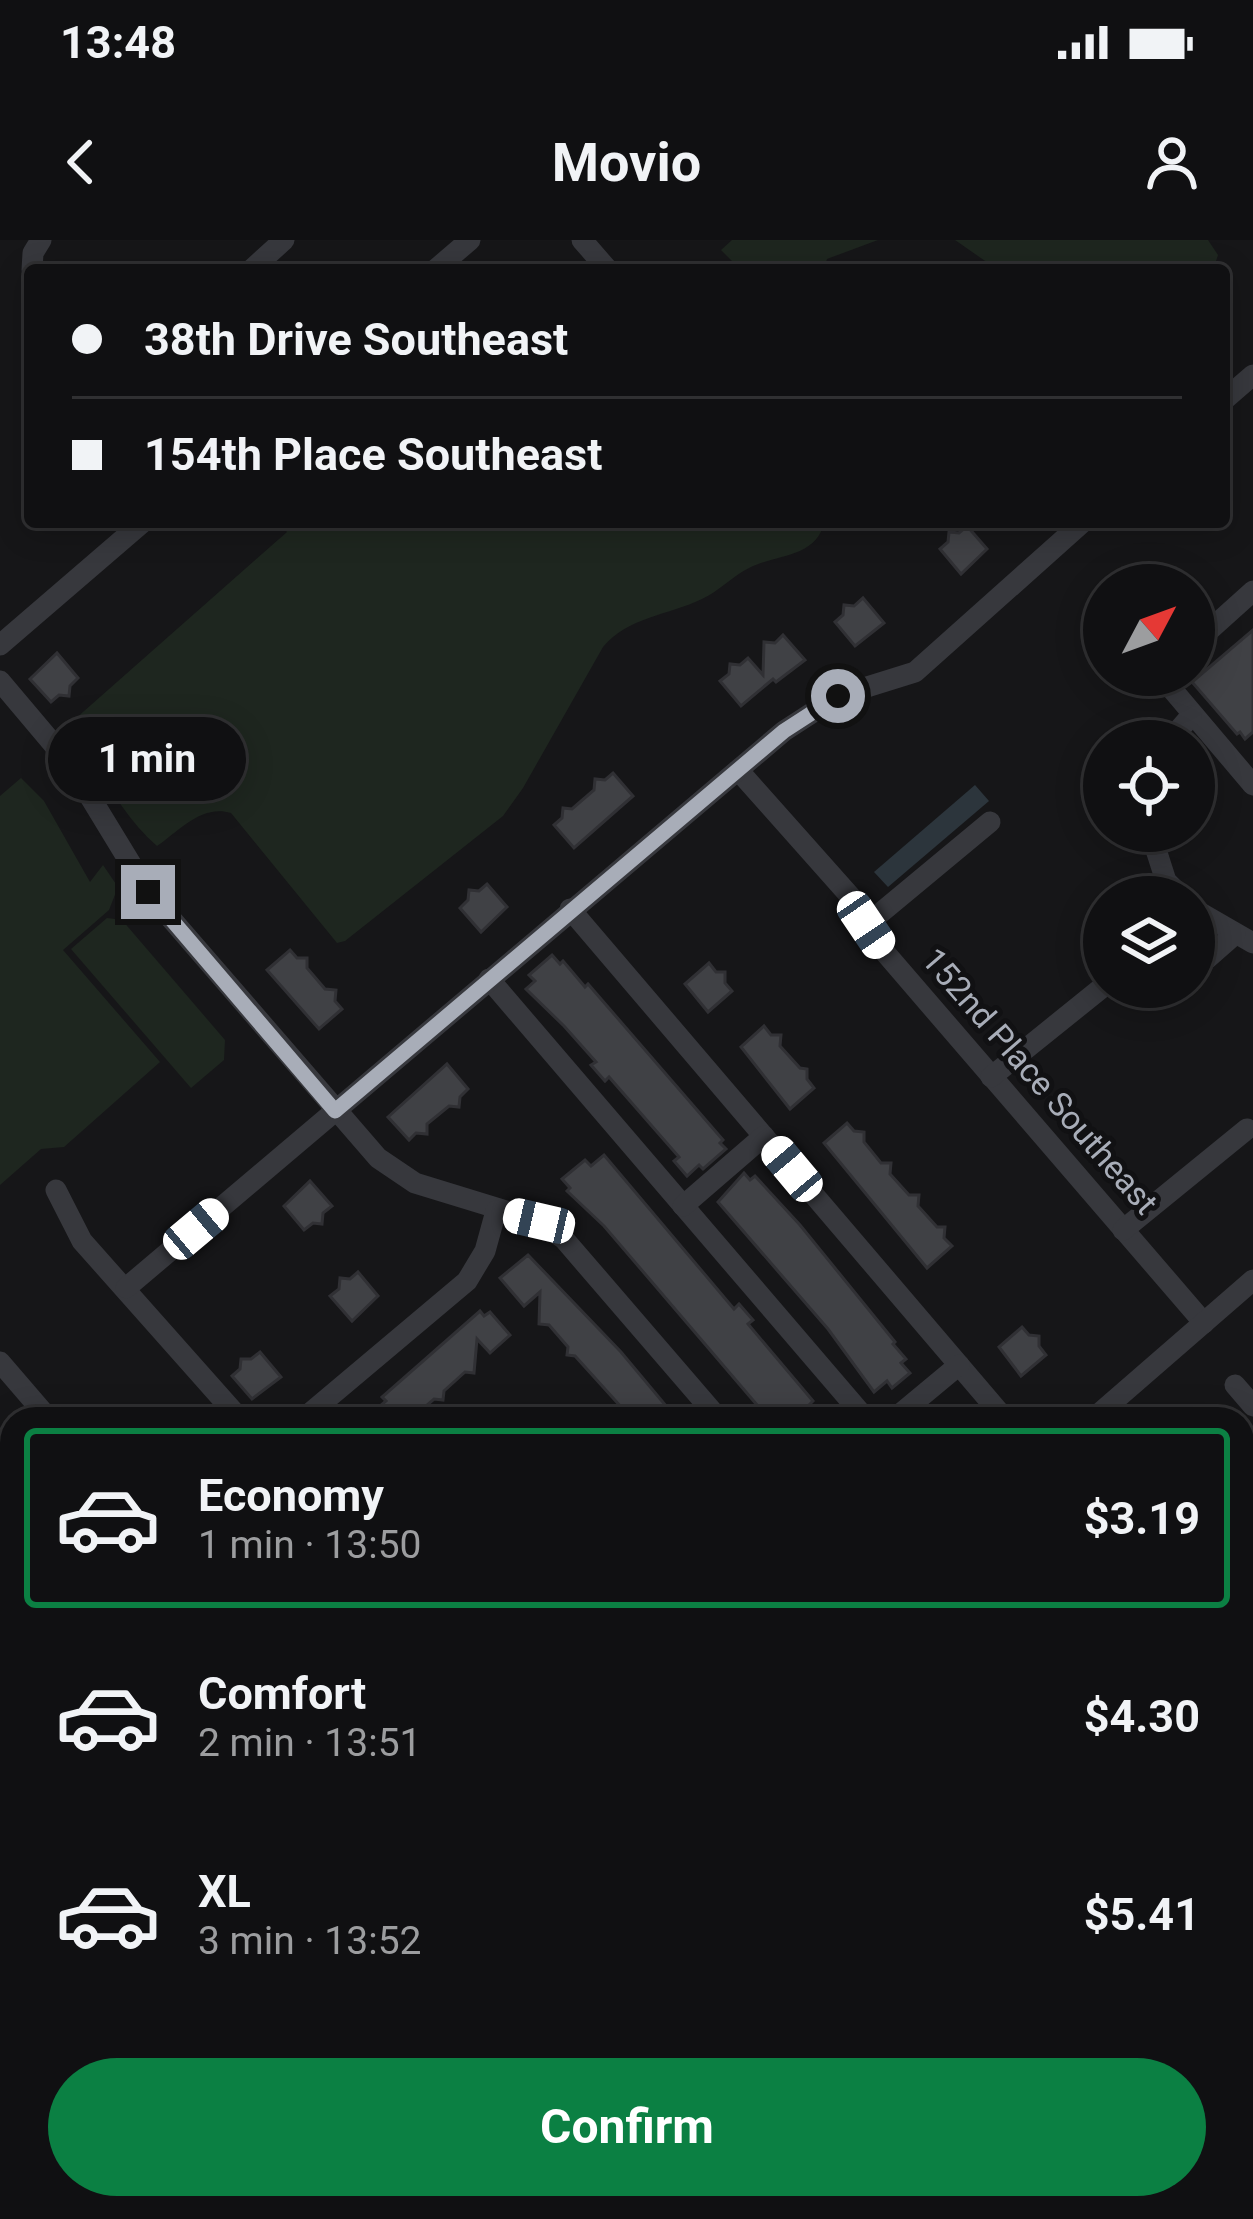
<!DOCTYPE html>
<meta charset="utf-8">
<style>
:root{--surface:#101012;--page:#1e1e20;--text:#f1f3f6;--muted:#9c9d9f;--line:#303032;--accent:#0b8043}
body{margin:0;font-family:Roboto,sans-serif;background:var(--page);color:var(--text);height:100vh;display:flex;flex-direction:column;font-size:45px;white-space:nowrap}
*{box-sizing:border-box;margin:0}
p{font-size:39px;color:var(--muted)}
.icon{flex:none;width:66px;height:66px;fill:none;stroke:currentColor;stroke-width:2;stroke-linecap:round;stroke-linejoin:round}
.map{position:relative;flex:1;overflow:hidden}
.drawer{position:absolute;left:0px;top:1167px;width:1254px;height:813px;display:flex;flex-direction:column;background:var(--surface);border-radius:36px 36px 0 0;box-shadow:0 6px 30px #0003,0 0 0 3px var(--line)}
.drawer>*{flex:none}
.banner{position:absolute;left:24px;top:24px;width:1206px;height:264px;border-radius:12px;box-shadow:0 6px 30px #0003,0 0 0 3px var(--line);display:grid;align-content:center;height:264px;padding:0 48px;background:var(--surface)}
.needle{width:78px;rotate:49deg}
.fabs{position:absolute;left:1083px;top:324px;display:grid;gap:24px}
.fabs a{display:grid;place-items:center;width:132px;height:132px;border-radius:50%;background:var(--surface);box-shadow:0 6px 30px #0003,0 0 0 3px var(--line);font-size:60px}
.end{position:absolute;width:54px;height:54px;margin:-27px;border:15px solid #a8adb8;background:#111;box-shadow:0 0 0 6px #111}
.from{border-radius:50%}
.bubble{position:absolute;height:84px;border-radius:42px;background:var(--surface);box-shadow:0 6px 30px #0003,0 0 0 3px var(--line);font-size:39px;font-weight:700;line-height:84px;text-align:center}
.car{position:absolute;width:36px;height:72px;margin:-36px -18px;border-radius:15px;box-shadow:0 0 9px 3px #0007;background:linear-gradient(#fff 24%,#345 0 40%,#fff 0 76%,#345 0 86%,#fff 0)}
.banner b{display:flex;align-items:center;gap:42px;height:114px;font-size:45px}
.banner b+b{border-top:3px solid var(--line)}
.banner i{width:30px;height:30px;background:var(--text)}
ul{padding:21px 0 0;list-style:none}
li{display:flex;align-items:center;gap:36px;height:180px;margin:0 24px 18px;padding:0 24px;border:6px solid transparent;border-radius:12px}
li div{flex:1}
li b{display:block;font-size:45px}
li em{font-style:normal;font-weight:700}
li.selected{border-color:var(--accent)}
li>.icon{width:108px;height:108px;stroke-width:1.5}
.button{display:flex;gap:24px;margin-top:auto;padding:24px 48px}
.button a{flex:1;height:138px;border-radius:72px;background:var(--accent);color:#fff;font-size:48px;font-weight:700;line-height:138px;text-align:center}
.status{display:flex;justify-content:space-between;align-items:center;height:84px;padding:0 60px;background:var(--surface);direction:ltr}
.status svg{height:33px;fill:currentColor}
header{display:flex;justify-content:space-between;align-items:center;height:156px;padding:0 48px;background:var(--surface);font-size:54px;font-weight:700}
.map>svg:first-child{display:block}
</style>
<div class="status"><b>13:48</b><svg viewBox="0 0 49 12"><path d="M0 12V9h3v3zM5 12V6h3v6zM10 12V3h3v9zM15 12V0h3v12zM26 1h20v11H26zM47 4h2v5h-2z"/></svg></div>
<header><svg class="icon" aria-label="back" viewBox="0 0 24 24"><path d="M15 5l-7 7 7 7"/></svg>Movio<svg class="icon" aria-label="person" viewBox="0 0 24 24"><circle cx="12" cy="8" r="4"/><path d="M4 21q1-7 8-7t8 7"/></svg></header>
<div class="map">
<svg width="1253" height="1979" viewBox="0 0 1253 1979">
<rect width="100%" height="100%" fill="#161618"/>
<!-- green -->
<g fill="#1e261f">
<path d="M732 0H878L827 19 823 30H741L721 10Z"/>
<path d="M955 0H1208L1218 15 1213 30H998Z"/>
<path d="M279 282H824C817 318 776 314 749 328 733 336 719 351 702 359 669 375 628 377 603 407L523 548 503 576 345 701 337 703 231 573C202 564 180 590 157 606 119 573 99 525 66 487L287 292Z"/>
<path d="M21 538 44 561 90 642 103 625 118 647 109 670 63 710 160 822 64 907 41 909 0 945V556Z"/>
<path d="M107 678 122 680 225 800 224 820 191 848 71 709Z"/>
<path d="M1251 1345 1253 1603 1242 1604V1346Z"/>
</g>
<!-- water -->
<path fill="#2c353c" d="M975 545 989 561 888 647 874 632Z"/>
<!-- building -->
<g fill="#404145" stroke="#303034" stroke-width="3">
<path d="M967 286 987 309 961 334 940 309 948 302 949 292 959 293Z"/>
<path d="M863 358 884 383 855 406 835 382 843 375 844 365 854 366Z"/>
<path d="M1253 390V492L1245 499 1240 492 1237 494 1192 442Z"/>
<path d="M783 395 805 420 776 442 773 439 741 466 720 441 729 434 730 424 740 425 748 418 763 435 764 402 775 403Z"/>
<path d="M57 413 78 438 70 446 69 456 59 455 51 462 30 439Z"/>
<path d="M613 533 633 556 574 608 554 585 562 578 563 568 572 569 594 550 595 539 605 540Z"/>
<path d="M487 644 507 667 481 692 460 668 468 660 469 650 479 651Z"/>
<path d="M290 710 297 718H307V728L325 749 336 750 335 761 342 769 319 789 267 730Z"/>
<path d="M552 715 560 724 563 721 585 747 588 744 723 900 720 903 726 909 703 929 699 925 687 936 674 921 679 917 609 837 605 841 591 825 596 822 564 786 526 749 535 741 529 735Z"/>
<path d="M709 723 716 732H725V743L732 751 708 772 685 744Z"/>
<path d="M764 786 771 795H781L780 806 800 828 807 829V839L814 848 790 869 741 807Z"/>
<path d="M447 824 468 849 460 857 459 867 449 866 427 884V894L416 893 409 900 388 877Z"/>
<path d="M847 883 854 891 864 892V902L881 923H891L890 934 909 955H919L918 966 937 987H945L944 998 952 1006 927 1028 824 903Z"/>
<path d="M604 915 734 1069 739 1064 753 1080 748 1084 813 1161 810 1164 824 1179H769L604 986 567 951 570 948 562 939 585 920 591 926Z"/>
<path d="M744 933 750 940 755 936 800 985 895 1102 893 1104 906 1119 901 1123 910 1133 892 1148 887 1141 874 1152 828 1089 718 962Z"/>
<path d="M310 941 332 966 323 973 322 984 313 983 304 990 284 966Z"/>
<path d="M528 1015 621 1112 677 1179H632L575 1116 567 1115 568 1107 549 1085 539 1084 540 1052 524 1066 500 1038Z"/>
<path d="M358 1032 378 1056 352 1081 330 1056 339 1049 340 1038 350 1039Z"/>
<path d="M480 1071 484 1076 490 1072 510 1095 490 1113 477 1099 474 1133 465 1132 444 1151 443 1160 434 1159 411 1179H365L386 1161 382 1157Z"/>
<path d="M1022 1087 1029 1095 1039 1096V1106L1046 1115 1021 1136 999 1107Z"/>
<path d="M260 1112 281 1137 252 1159 232 1136 240 1129 241 1119H251Z"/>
</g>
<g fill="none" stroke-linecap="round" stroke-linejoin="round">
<!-- minor -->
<g stroke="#37383d" stroke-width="21">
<path d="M582 0 608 30"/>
<path d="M32 30 33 13 41 0"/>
<path d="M251 30 284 0"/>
<path d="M435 30 470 0"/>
<path d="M1224 160 1253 135"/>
<path d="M1194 404 1253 351"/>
<path d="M0 405 143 282"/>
<path d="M1160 435 1253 545"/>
<path d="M0 441 70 524 148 652 378 918 415 943 539 981 564 999 719 1179"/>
<path d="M1169 501 1191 476"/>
<path d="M738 530 850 656 882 709 1204 1083"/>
<path d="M1150 591 1166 641 1182 657"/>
<path d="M570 669 1005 1179"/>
<path d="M1194 669 1253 703"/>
<path d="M866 685 990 582"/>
<path d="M1194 730 1235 694"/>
<path d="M489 739 866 1179"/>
<path d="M991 837 1104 746"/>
<path d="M56 950 82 1001 240 1179"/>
<path d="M683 966 764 896"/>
<path d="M1123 990 1247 889"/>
<path d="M126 1048 784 491 838 456 915 432 1083 282"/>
<path d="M0 1122 49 1179"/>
<path d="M1235 1145 1253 1166"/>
<path d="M303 1179 467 1041 485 1011 496 971"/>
<path d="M894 1179 959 1125"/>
<path d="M1093 1179 1253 1040"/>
<path d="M1242 1207 1253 1198"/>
<path d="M1242 1317 1253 1316"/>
<path d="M1242 1862 1253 1853"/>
<path d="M734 1979 747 1968"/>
<path d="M1109 1979 1120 1968"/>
</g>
</g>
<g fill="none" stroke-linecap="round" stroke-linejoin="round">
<!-- route -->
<path stroke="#a8adb8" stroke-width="15" d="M148 652 335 871 784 491 838 456"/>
</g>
<g text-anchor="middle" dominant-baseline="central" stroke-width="10" stroke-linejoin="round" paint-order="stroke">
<!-- street labels -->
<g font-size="33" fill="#a8adb8" stroke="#111113">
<text transform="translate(1040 841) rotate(49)">152nd Place Southeast</text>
</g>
</g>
</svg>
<div class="fabs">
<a><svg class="needle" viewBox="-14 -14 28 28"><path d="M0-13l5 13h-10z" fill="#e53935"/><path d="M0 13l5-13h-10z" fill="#9c9d9f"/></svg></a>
<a><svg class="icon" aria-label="locate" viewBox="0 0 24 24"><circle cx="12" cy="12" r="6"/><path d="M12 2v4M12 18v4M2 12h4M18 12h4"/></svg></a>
<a><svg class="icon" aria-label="layers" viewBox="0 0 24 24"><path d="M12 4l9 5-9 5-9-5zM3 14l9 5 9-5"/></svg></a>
</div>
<i class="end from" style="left:838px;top:456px"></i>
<i class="end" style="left:148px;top:652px"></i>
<div class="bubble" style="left:48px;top:477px;width:198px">1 min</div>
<i class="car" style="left:866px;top:685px;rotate:146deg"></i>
<i class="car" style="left:792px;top:929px;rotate:320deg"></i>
<i class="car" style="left:539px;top:981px;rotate:283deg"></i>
<i class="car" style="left:196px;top:989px;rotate:50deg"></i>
<div class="banner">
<b><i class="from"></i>38th Drive Southeast</b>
<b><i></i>154th Place Southeast</b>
</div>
<section class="drawer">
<ul>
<li class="selected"><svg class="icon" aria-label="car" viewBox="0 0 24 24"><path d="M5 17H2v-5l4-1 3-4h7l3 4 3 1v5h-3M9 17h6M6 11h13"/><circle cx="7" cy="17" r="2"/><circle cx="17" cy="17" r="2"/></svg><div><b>Economy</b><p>1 min · 13:50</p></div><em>$3.19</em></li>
<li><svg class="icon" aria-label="car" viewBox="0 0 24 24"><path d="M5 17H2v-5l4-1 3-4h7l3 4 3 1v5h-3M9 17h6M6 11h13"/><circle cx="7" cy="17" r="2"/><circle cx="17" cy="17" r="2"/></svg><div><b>Comfort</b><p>2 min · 13:51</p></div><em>$4.30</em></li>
<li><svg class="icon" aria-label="car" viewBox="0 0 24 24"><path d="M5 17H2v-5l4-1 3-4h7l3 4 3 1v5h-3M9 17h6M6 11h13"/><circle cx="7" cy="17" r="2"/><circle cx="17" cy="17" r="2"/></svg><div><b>XL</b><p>3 min · 13:52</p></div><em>$5.41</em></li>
</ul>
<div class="button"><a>Confirm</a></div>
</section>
</div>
